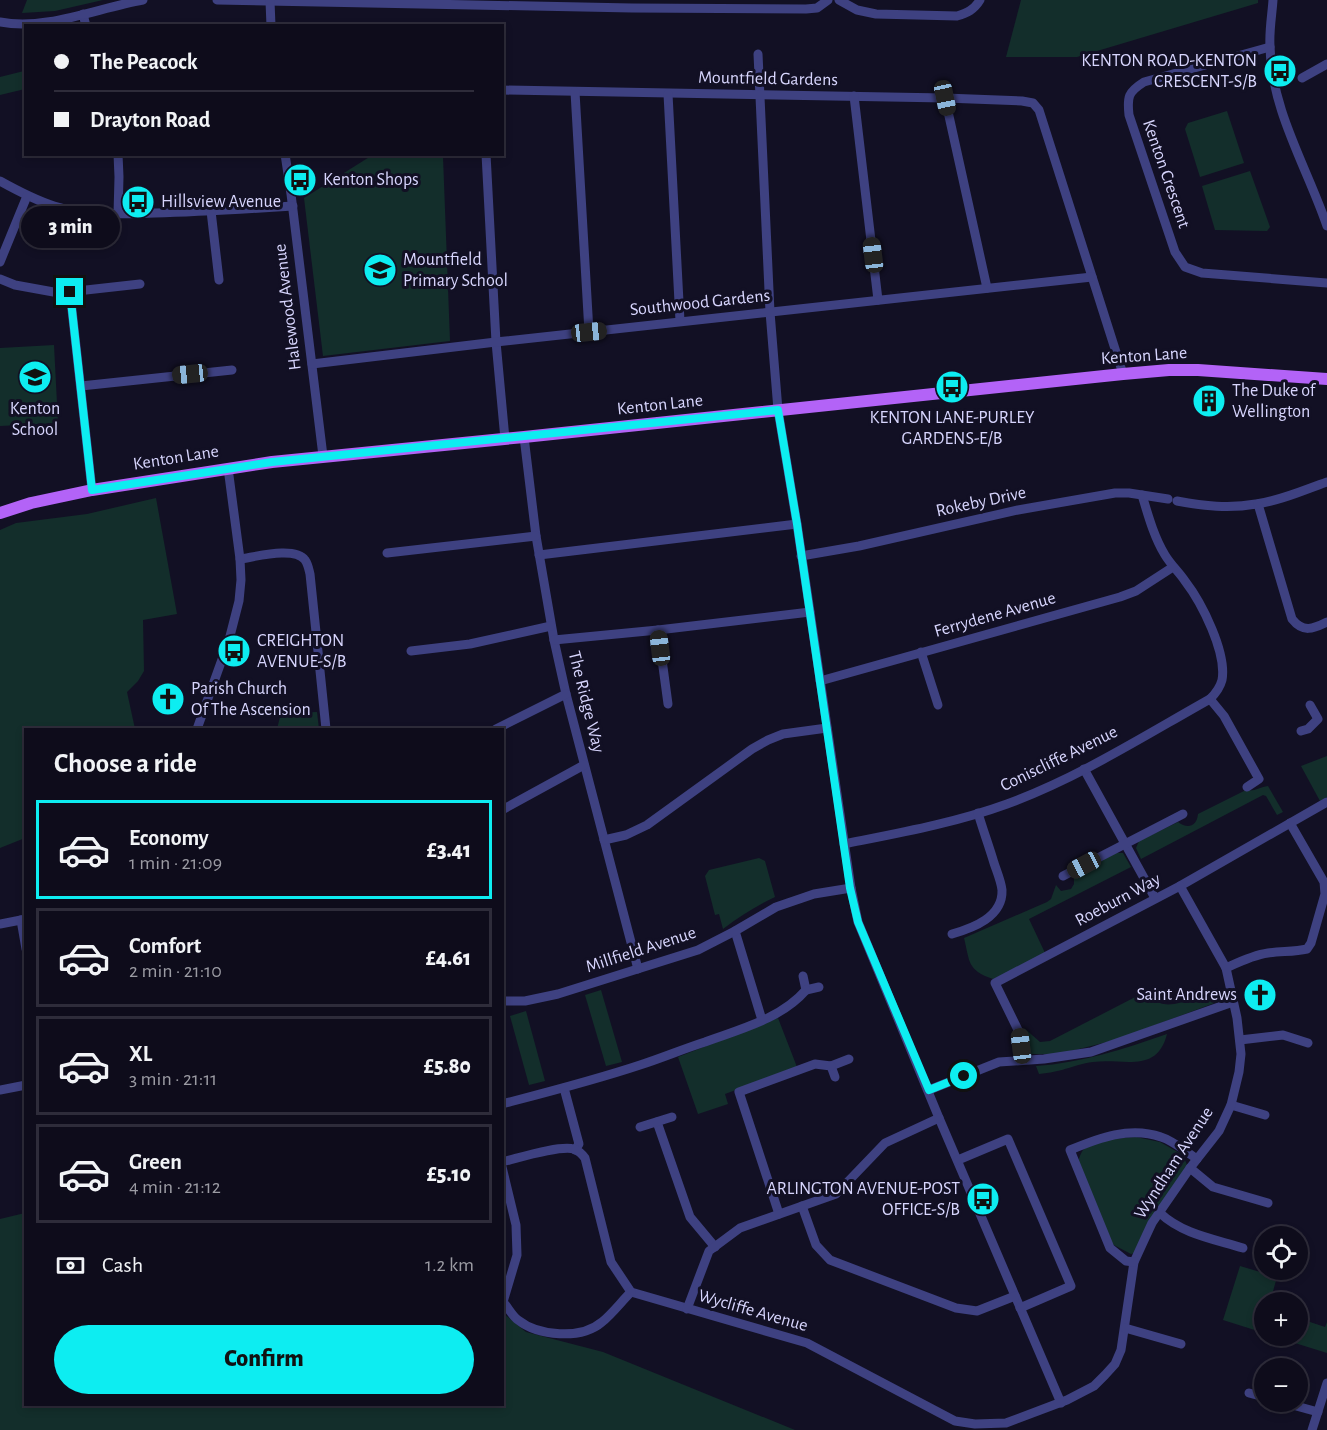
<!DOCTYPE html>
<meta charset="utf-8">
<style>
:root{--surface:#0e0c1b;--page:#171524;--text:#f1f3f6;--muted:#9b9ba3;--line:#2e2c3a;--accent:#0dedf1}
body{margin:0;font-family:"Alegreya Sans",sans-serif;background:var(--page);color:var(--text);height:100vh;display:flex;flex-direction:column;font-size:22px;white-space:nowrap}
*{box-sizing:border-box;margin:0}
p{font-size:20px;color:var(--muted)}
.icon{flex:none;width:33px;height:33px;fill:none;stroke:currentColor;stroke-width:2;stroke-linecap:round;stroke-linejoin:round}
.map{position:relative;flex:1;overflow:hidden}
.panel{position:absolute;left:24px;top:728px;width:480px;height:678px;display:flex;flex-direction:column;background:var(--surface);border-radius:0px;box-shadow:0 3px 9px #0003,0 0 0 2px var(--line)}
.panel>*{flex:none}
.top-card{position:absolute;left:24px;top:24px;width:480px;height:132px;border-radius:0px;box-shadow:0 3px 9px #0003,0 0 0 2px var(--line);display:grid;align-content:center;height:132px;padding:0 30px;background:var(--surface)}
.buttons{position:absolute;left:1254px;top:1226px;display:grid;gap:12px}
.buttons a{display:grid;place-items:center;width:54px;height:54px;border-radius:50%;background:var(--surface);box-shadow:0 3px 9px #0003,0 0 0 2px var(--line);font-size:30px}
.end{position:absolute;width:27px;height:27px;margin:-14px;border:8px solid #0dedf1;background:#111;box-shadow:0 0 0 3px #111}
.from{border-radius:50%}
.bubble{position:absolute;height:42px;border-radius:21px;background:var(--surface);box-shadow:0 3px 9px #0003,0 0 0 2px var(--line);font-size:20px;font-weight:800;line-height:42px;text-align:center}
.car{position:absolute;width:18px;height:36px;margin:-18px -9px;border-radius:8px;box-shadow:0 0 4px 2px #0007;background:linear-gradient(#222 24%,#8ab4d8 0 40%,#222 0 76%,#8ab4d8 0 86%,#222 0)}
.top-card b{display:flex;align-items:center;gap:21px;height:57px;font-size:22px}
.top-card b+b{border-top:2px solid var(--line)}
.top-card i{width:15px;height:15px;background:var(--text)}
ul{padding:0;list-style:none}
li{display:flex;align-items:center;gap:18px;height:99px;margin:0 12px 9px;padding:0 18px;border:3px solid var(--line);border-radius:0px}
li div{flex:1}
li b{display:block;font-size:22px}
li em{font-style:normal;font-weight:800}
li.on{border-color:var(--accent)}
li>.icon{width:54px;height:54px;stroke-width:1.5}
h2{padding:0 30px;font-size:27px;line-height:72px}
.pay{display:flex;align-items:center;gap:15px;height:66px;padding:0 30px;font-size:22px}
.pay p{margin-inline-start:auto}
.button{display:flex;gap:12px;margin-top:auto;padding:12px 30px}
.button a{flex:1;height:69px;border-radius:36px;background:var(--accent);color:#111;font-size:24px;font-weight:800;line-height:69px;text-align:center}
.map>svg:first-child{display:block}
</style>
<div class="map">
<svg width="1327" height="1430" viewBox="0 0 1327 1430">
<rect width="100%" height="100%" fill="#121024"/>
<!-- green -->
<g fill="#132e2b">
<path d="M27 0H103L55 11 22 13Z"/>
<path d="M1021 0H1258V3L1077 57H1006Z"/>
<path d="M24 71 25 89 0 95V77Z"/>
<path d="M1227 111 1244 163 1200 177 1185 129 1188 123Z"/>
<path d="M371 156 443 157 450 341 323 356 304 198Z"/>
<path d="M1250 171 1270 227 1267 231 1215 230 1202 186Z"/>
<path d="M54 345 58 423 0 426V348Z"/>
<path d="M156 498 177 614 143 620 144 671 138 681 127 692 135 729H26L25 838 0 848V530L16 523 87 514Z"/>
<path d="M317 712 319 729H277L281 713Z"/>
<path d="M1327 756V797L1320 801 1301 766Z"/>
<path d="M1268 786 1283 812 1277 815 1266 796 1263 795 1141 859 1136 848 1139 841 1178 822C1187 829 1197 827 1198 814L1246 790C1254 792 1260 787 1268 786Z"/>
<path d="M1116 853H1123L1131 867 1029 919 1046 955 993 979C967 970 970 962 964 938L1047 902 1051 899 1056 885 1061 891 1071 889 1074 884V874Z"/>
<path d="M759 858 765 861 775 897C756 906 740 916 723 929L719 914 715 915 705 876 709 870Z"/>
<path d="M601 990 622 1062 606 1066 585 995Z"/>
<path d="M1220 990 1223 994 1220 1001 1115 1040 1059 1054H1030L1026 1046 1024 1028 1040 1042 1050 1041 1145 992C1152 994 1154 1000 1160 1003 1174 1009 1206 994 1220 990Z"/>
<path d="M526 1011 545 1081 529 1085 510 1016Z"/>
<path d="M778 1018 797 1067 725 1094 728 1104 698 1114 678 1057Z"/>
<path d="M1167 1034C1157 1074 1124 1058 1093 1062 1083 1063 1072 1067 1062 1070 1054 1072 1047 1073 1039 1074L1036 1066C1081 1063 1124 1049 1167 1034Z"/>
<path d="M1136 1137 1160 1142 1183 1155 1187 1165 1135 1253 1131 1254 1110 1243 1078 1162C1079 1158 1081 1152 1084 1149 1095 1140 1122 1138 1136 1137Z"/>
<path d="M25 1213 26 1404H502L503 1313 526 1332 603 1352 795 1430H0V1219Z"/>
<path d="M1240 1266 1277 1277 1270 1302H1264V1333L1223 1320Z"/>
<path d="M1298 1318 1325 1327 1327 1322V1353L1269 1335H1298Z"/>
</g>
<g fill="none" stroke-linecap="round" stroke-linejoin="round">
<!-- minor -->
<g stroke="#3e4181" stroke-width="9">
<path d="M217 0 632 8 806 9 817 8 828 0"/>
<path d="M839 0 857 10 876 14 957 16C967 13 974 10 980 0"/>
<path d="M1273 0C1272 15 1269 31 1270 46 1271 110 1307 167 1327 226"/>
<path d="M270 1 271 26"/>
<path d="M83 14 86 26"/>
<path d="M0 22C46 31 97 8 143 0"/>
<path d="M1270 47 1144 82C1128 92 1127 97 1129 115L1175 252 1185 267 1202 273 1327 283"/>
<path d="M758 54 770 312 778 410 797 524 851 888 858 922 939 1118 1061 1403"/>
<path d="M1302 78 1327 64"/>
<path d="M502 90 945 98 1022 101 1033 103 1039 110 1123 374"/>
<path d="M575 92 589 332"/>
<path d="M668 94 680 321"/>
<path d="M854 96 878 300"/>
<path d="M945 98 987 288"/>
<path d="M118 154 119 177 118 214"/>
<path d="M285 154 291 194 323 456"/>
<path d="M486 154 496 342 505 439"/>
<path d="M0 181C18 191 35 200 54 206 86 216 122 214 155 213 201 212 247 209 293 206"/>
<path d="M211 211 219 280"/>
<path d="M0 262 27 196"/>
<path d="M0 279 15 285 59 293 140 284"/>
<path d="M70 292 92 490"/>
<path d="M312 364 496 342 1092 277"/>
<path d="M81 386 232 370"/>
<path d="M524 437 536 536 554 640 566 694 638 969"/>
<path d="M1142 495C1148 515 1154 537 1165 555 1171 565 1179 572 1185 581 1202 603 1227 653 1222 680 1220 688 1215 694 1210 699L1224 716 1259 779 1247 787"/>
<path d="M1177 501C1204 506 1229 509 1256 504 1280 501 1304 490 1327 482"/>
<path d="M1258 504 1292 619C1303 633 1313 629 1327 622"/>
<path d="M387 553 536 536"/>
<path d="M539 555 797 524"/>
<path d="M801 556 859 546 1018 510 1115 493H1129L1168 499"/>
<path d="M240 559C255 557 295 546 305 560 308 564 309 570 310 574L326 729"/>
<path d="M658 630 668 704"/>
<path d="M554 640 658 630 810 612"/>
<path d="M411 651 470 644 551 626"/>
<path d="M921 652 938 705"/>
<path d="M820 681 1120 597 1136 591 1173 567"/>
<path d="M197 729 229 640 239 601 241 580 240 559 228 468"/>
<path d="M496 729 566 694"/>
<path d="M1301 731 1308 729 1318 719 1310 705"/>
<path d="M1084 769 1155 898"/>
<path d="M502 810 584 765"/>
<path d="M604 840 626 835 647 825 752 749 768 740 783 734 827 728"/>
<path d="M844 844C899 833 955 823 1007 804 1078 778 1144 736 1210 699"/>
<path d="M1063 876 1183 814"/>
<path d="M21 920 26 949"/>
<path d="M0 924 26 919"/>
<path d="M735 931 762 1020"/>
<path d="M952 934C973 928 1003 917 1002 890 1001 881 997 872 994 863 989 846 983 830 978 813"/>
<path d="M1226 968C1239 962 1253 955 1268 953 1281 951 1294 952 1307 949L1311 943 1325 894 1324 882 1290 823"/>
<path d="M803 976 806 990 819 987"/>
<path d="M502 1001H525L558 994 698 950 735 931 776 907 814 894 851 888"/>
<path d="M1240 1040 1283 1035 1308 1043"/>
<path d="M1023 1060 1019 1032 995 983 1180 886 1327 802"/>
<path d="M835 1077 831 1066 849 1059"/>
<path d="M564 1088 579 1144 575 1150"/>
<path d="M0 1090 26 1085"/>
<path d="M929 1090 999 1062 1044 1059 1091 1052 1233 1002"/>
<path d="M502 1104C548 1092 595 1080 640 1065 662 1058 683 1049 705 1042 740 1029 781 1019 806 990"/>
<path d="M1231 1105 1265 1115"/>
<path d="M657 1122 690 1217 715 1247"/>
<path d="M640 1127 672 1117"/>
<path d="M958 1160 1008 1139 1071 1286 1020 1308"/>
<path d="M502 1162C519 1158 559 1145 574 1149 579 1151 582 1154 585 1158L611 1262 631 1292 807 1343 955 1421 975 1424 1006 1423 1067 1400 1094 1386 1105 1375 1115 1364 1121 1350 1134 1262 1145 1238 1152 1223 1190 1168 1219 1131 1231 1105 1239 1072 1241 1054 1237 1018 1226 968 1180 886"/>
<path d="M502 1167 516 1225 517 1255 503 1302C508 1307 512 1316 518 1320 538 1336 581 1340 602 1322 612 1314 621 1302 631 1292"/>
<path d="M1190 1168 1213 1187 1268 1203"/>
<path d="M802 1206 816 1245 830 1260 956 1308 977 1311 1015 1296"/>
<path d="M1160 1213C1182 1234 1214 1239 1243 1248"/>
<path d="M779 1214 739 1092 815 1064 831 1066"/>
<path d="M1134 1262 1126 1261 1110 1248 1070 1150C1099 1138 1130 1126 1161 1137 1174 1141 1186 1152 1197 1159"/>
<path d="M687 1309 709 1251 740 1228 836 1194 885 1143 939 1118"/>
<path d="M1125 1328 1181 1344"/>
<path d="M1249 1393 1264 1397"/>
<path d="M1278 1401 1318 1412"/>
<path d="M1312 1430 1327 1383"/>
</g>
<!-- major -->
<path stroke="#b363f7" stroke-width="12" d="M0 513 31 503 92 490 272 462 524 437 1123 374 1169 370H1198L1327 379"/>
</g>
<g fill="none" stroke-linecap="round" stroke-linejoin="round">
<!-- route -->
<path stroke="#0dedf1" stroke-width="8" d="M70 292 92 490 272 462 778 410 797 524 850 888 858 922 929 1090 964 1076"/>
</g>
<!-- icons -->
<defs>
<g id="bus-disc" transform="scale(1.725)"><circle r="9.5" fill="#0dedf1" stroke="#121024"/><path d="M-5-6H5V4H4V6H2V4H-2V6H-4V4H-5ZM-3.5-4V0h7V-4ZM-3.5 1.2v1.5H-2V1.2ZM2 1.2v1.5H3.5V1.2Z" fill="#111"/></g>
<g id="school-disc" transform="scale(1.725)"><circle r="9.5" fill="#0dedf1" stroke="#121024"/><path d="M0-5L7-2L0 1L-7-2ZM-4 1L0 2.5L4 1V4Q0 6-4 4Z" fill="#111"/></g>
<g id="building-disc" transform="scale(1.725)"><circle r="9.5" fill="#0dedf1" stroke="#121024"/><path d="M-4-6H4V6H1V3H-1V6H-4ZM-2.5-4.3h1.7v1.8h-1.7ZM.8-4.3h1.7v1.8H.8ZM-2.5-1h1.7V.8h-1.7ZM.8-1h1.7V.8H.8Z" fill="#111"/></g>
<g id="church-disc" transform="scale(1.725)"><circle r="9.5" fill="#0dedf1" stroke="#121024"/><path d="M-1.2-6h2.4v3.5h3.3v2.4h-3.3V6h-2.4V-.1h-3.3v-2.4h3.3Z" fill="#111"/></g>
</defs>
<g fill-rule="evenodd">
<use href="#bus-disc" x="1280" y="71"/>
<use href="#bus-disc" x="300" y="180"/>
<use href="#bus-disc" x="138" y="202"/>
<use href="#school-disc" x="380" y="270"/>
<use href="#school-disc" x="35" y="377"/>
<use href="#bus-disc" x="952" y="387"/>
<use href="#building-disc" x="1209" y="401"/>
<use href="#bus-disc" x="234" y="651"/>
<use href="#church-disc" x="168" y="699"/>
<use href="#church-disc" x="1260" y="995"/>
<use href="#bus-disc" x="983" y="1199"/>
</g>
<g text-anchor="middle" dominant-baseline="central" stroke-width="6" stroke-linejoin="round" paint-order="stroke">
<!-- poi labels -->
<g font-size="18" fill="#d7d5fd" stroke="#121024" text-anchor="start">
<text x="1257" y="61" text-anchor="end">KENTON ROAD-KENTON<tspan x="1257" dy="21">CRESCENT-S/B</tspan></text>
<text x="323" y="180">Kenton Shops</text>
<text x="161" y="202">Hillsview Avenue</text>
<text x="403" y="260">Mountfield<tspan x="403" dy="21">Primary School</tspan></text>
<text x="1232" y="391">The Duke of<tspan x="1232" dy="21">Wellington</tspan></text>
<text x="35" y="409" text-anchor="middle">Kenton<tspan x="35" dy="21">School</tspan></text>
<text x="952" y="418" text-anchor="middle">KENTON LANE-PURLEY<tspan x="952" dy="21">GARDENS-E/B</tspan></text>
<text x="257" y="641">CREIGHTON<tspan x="257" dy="21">AVENUE-S/B</tspan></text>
<text x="191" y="689">Parish Church<tspan x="191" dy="21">Of The Ascension</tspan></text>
<text x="1237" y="995" text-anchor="end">Saint Andrews</text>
<text x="960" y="1189" text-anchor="end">ARLINGTON AVENUE-POST<tspan x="960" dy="21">OFFICE-S/B</tspan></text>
</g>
<!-- street labels -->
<g font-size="18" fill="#d7d5fd" stroke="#121024">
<text transform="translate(768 79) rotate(1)">Mountfield Gardens</text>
<text transform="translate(1166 174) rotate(71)">Kenton Crescent</text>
<text transform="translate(700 303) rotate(-6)">Southwood Gardens</text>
<text transform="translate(288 307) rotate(-97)">Halewood Avenue</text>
<text transform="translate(1144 356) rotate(-4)">Kenton Lane</text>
<text transform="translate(660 405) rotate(-6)">Kenton Lane</text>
<text transform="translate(176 458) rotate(-9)">Kenton Lane</text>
<text transform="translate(981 502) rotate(-12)">Rokeby Drive</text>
<text transform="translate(995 615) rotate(-16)">Ferrydene Avenue</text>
<text transform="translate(586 702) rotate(76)">The Ridge Way</text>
<text transform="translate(1059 759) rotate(-26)">Coniscliffe Avenue</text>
<text transform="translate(1118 900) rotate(-28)">Roeburn Way</text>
<text transform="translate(641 950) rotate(-18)">Millfield Avenue</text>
<text transform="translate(1174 1163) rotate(-57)">Wyndham Avenue</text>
<text transform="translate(753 1311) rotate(16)">Wycliffe Avenue</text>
</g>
</g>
</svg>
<div class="buttons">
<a><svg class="icon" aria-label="locate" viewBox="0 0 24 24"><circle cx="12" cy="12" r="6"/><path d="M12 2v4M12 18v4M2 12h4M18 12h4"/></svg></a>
<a>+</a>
<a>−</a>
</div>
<i class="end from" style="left:964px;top:1076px"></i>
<i class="end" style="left:70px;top:292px"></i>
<div class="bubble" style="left:21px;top:206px;width:99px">3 min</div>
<i class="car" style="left:945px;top:98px;rotate:168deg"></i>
<i class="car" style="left:873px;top:255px;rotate:353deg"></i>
<i class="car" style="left:589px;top:332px;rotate:84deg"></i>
<i class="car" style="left:190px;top:374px;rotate:264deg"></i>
<i class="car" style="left:660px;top:648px;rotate:353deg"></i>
<i class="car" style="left:1084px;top:865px;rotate:242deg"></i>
<i class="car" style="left:1021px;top:1046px;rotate:353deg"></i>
<div class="top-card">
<b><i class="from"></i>The Peacock</b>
<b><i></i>Drayton Road</b>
</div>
<section class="panel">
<h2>Choose a ride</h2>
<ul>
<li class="on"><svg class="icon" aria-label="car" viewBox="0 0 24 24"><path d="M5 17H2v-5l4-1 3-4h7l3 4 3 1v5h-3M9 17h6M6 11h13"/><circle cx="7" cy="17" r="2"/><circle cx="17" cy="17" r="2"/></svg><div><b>Economy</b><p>1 min · 21:09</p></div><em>£3.41</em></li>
<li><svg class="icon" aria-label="car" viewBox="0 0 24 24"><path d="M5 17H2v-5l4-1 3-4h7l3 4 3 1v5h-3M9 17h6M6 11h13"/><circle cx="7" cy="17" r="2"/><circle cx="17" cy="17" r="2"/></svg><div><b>Comfort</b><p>2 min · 21:10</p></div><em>£4.61</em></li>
<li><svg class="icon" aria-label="car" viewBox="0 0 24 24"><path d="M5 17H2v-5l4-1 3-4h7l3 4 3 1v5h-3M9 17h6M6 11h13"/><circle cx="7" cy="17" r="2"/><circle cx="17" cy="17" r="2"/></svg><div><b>XL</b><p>3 min · 21:11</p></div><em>£5.80</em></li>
<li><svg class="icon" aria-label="car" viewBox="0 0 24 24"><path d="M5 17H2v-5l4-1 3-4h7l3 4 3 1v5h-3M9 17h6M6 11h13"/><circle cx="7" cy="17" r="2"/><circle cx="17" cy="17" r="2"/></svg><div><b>Green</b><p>4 min · 21:12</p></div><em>£5.10</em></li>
</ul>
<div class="pay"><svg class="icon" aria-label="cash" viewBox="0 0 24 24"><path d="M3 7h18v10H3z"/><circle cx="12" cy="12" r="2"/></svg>Cash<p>1.2 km</p></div>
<div class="button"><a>Confirm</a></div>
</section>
</div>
